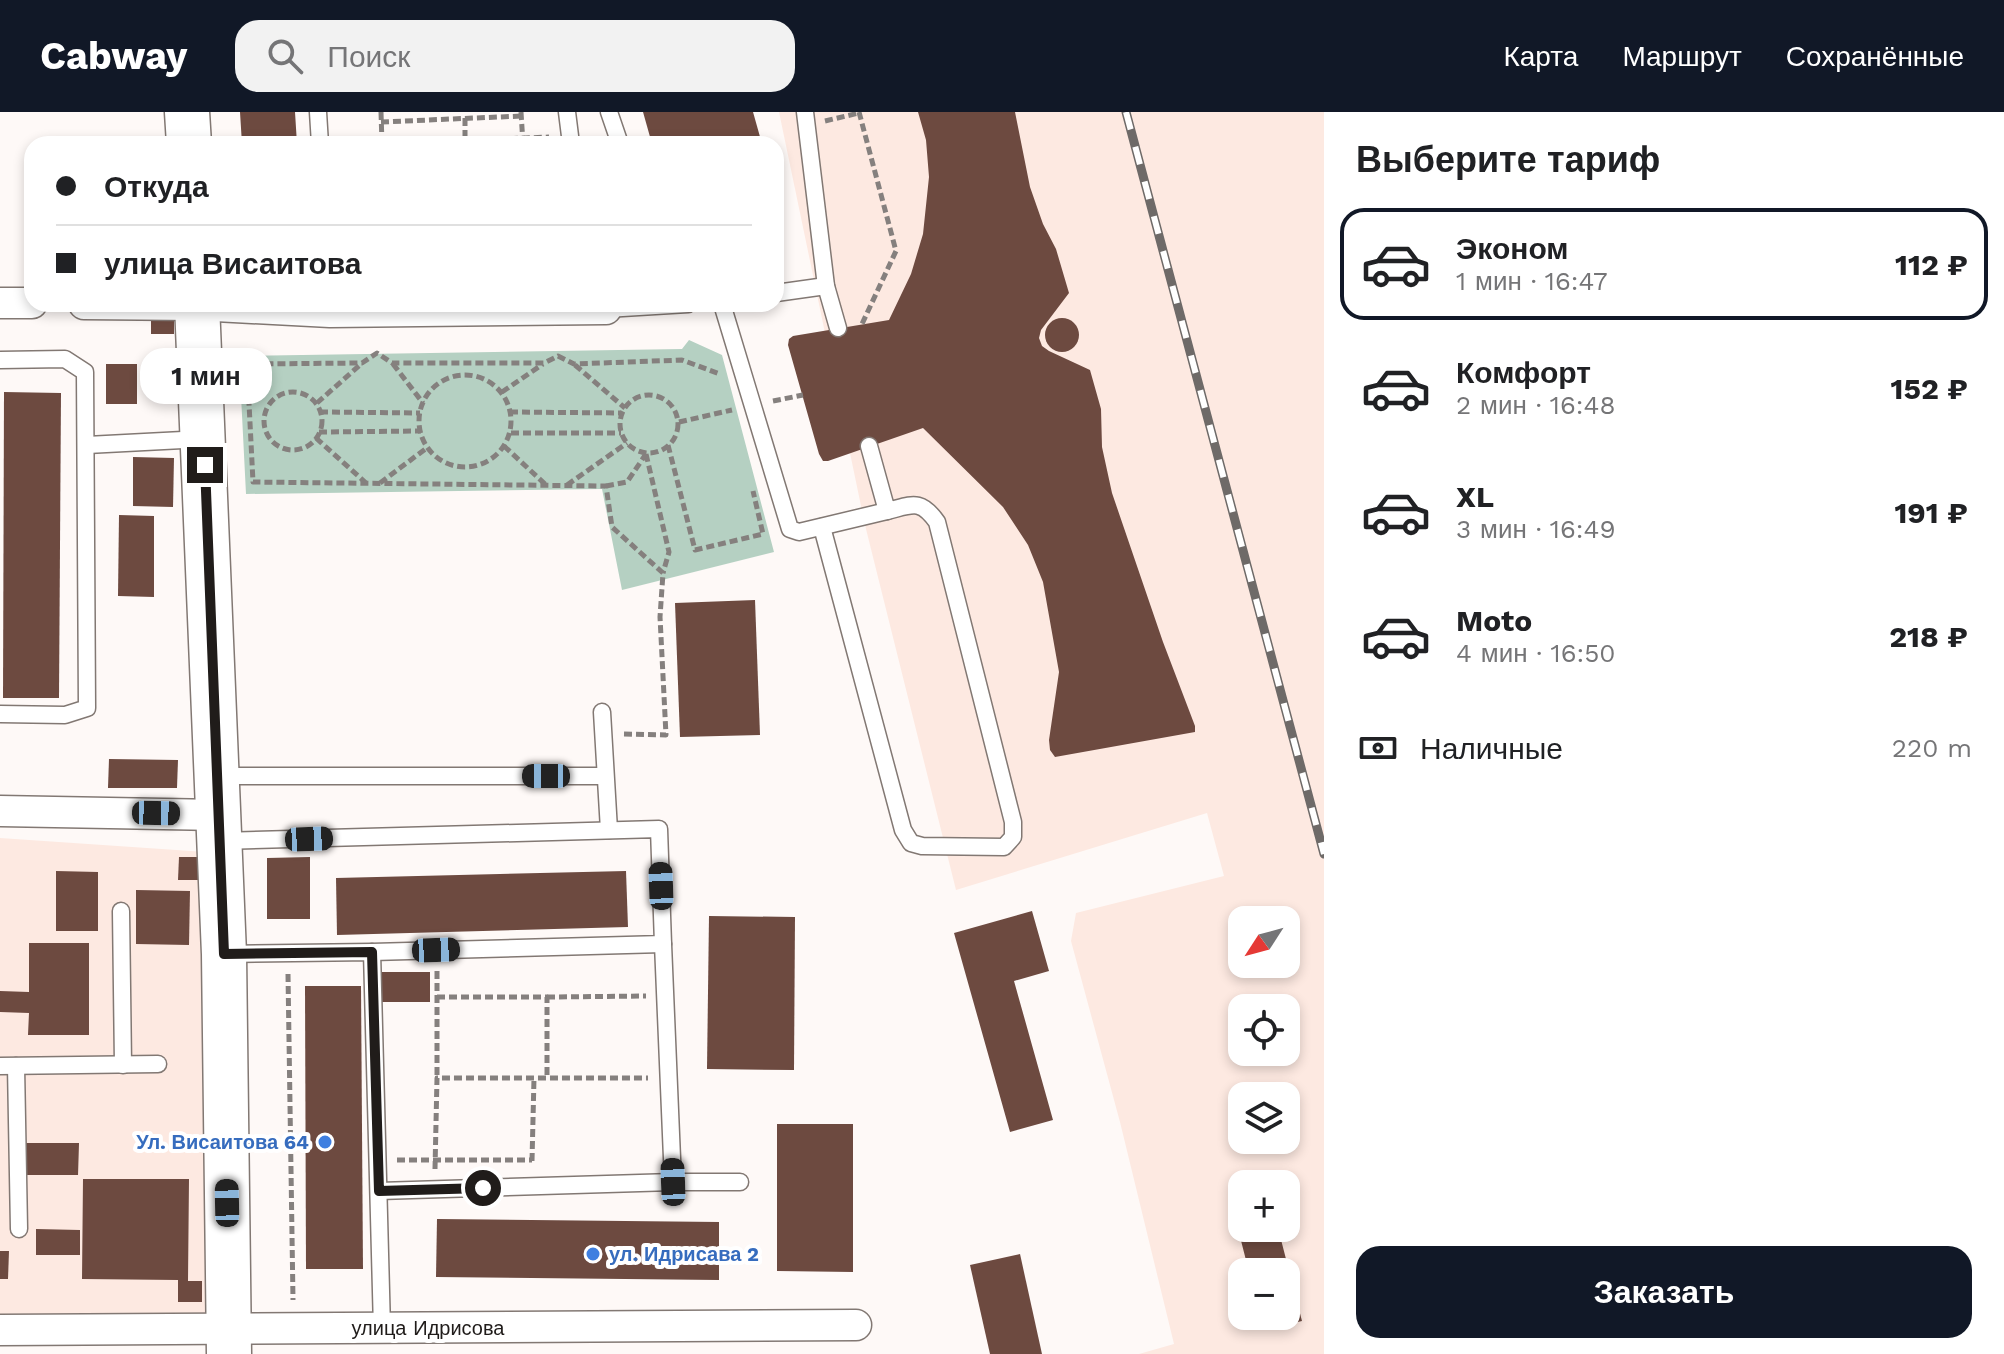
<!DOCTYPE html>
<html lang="ru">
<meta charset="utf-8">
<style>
:root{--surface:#fff;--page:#f2f2f2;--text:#202124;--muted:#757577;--line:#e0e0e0;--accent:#111827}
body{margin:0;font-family:"Work Sans",sans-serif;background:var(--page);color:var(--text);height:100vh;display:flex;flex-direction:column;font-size:30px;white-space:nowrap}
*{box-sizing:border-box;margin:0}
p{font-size:26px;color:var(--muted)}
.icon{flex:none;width:44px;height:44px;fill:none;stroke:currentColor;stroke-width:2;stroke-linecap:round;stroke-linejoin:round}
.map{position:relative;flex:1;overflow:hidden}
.drawer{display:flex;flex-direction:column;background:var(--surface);width:680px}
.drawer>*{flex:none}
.banner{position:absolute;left:24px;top:24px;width:760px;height:176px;border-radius:24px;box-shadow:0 4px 12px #0003;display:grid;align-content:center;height:176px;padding:0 32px;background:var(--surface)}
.needle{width:52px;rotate:234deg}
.tools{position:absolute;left:1228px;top:794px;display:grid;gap:16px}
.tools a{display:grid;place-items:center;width:72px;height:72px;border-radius:16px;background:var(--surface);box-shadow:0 4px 12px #0003;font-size:40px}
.end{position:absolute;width:36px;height:36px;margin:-18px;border:10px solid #201c1a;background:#fff;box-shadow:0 0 0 4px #fff}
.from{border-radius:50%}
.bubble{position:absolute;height:56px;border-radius:24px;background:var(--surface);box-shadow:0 4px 12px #0003;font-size:26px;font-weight:700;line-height:56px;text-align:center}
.car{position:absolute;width:24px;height:48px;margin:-24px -12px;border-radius:10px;box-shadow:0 0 6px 2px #0007;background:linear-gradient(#222 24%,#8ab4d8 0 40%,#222 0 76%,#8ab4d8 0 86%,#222 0)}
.banner b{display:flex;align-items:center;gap:28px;height:76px;font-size:30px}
.banner b+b{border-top:2px solid var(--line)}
.banner i{width:20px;height:20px;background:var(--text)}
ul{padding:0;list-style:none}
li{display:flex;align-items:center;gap:24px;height:112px;margin:0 16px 12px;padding:0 16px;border:4px solid transparent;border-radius:24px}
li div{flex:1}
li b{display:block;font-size:30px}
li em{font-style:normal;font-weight:700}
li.on{border-color:var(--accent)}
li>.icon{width:72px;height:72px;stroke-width:1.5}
h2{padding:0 32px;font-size:36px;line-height:96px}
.pay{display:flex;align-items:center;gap:20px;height:88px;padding:0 32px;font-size:30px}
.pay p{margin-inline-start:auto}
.button{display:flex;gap:16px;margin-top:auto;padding:16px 32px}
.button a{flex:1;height:92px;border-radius:24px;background:var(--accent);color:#fff;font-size:32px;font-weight:700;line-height:92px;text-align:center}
header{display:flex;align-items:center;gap:48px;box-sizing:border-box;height:112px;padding:0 40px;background:var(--accent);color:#fff}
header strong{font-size:38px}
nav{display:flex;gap:44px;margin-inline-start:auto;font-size:28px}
.search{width:560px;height:72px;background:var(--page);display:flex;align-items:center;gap:20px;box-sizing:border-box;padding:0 28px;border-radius:24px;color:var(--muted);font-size:30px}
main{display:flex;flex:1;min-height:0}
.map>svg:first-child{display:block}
</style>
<header>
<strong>Cabway</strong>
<div class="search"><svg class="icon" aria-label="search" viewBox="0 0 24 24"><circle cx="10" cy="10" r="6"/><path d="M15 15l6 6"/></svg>Поиск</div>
<nav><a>Карта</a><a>Маршрут</a><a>Сохранённые</a></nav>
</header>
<main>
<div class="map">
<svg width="1324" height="1242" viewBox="0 0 1324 1242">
<rect width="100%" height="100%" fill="#fef9f7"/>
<!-- built -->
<g fill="#fde9e1" fill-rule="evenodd">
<path d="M779 0H1324V1242H1139L1174 1232 1120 1010 1071 829 1076 801 1224 764 1207 701 956 778 865 413ZM1242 808H1286V852H1242ZM1242 896H1286V940H1242ZM1242 984H1286V1028H1242ZM1242 1072H1286V1116H1242ZM1242 1160H1286V1204H1242Z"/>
<path d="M0 726 235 742 251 1223 0 1221Z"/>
</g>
<!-- green -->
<path fill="#b5d0c2" d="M689 228 722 243 774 440 622 478 602 377 246 382 239 244 682 237Z"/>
<!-- building -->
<g fill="#6d4a40">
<path d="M240 0H295L297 32H242Z"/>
<path d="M643 0H753L762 32H652Z"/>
<path d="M918 0H1015L1030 75 1043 112 1056 137 1069 181 1041 218 1039 226 1042 234 1049 239 1090 258 1101 297 1102 335 1112 381 1163 530 1195 614V620L1055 645 1050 638 1049 628 1059 560 1043 470 1028 433 1003 395 923 316 828 349H823L819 342 788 233 789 227 793 224 889 208 911 162 923 122 929 65 926 28Z"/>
<rect x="151" y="198" width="23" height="24"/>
<circle cx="1062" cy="223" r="17"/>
<rect x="106" y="252" width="31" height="40"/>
<path d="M4 280 61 281 59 586H3Z"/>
<path d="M133 345 174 346 173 395 133 394Z"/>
<path d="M119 403 154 404V485L118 484Z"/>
<path d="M755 488 760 623 680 625 675 491Z"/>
<path d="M109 647 178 648 177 676H108Z"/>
<path d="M179 745H201L200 768H178Z"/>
<path d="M310 745V807H267V746Z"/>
<path d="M56 759 98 760V819H56Z"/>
<path d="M626 759 628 815 337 823 336 766Z"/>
<path d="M136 778 190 779 189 833 136 832Z"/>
<path d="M1032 799 1049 859 1014 869 1053 1008 1010 1020 954 821Z"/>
<path d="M709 804 795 805 794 958 707 957Z"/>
<path d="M29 831H89V923H28L29 901 0 900V879L29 880Z"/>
<rect x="382" y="860" width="48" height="30"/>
<path d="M305 874H361L363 1157H306Z"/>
<path d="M777 1012H853V1160L777 1159Z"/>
<path d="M24 1031H79L78 1063H23Z"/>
<path d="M83 1067H189L188 1169H202V1190H178V1168L82 1167Z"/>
<path d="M437 1107 719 1110V1168L436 1165Z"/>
<path d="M1242 1107V1116H1278L1302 1209 1264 1218 1261 1204H1286V1160H1249L1236 1109Z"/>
<path d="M36 1117 80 1118V1143H36Z"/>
<path d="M0 1139H9L8 1167H0Z"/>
<path d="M1020 1142 1042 1242H990L970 1153Z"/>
</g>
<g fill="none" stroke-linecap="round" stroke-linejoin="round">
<!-- service casing -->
<g stroke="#827873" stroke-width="19">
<g id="service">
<path d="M318 0 320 32"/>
<path d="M567 0 571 32"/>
<path d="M609 0 620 32"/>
<path d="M805 0 826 174 838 216"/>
<path d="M776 181 826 174"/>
<path d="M722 192 790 417 799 420 887 399"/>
<path d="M606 197 688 192"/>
<path d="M0 248 65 247 85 260 87 596 65 603 0 602"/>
<path d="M87 333 202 327"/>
<path d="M822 415 903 718 911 731 922 734 1004 735 1013 725V710L937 410C920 386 912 393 887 399L869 334"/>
<path d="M602 600 609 718"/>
<path d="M219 664H605"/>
<path d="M221 729 659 717 663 832 372 840"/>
<path d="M121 799 123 953"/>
<path d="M663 832 673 1070H740"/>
<path d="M224 842 372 840 382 1217"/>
<path d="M0 954 158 952"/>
<path d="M16 954 19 1117"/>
<path d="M379 1079 673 1070"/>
</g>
</g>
<!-- minor casing -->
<g stroke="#827873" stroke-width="33">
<g id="minor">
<path d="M0 191H32"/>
<path d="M84 192 197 193 330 200 606 197"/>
<path d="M0 699 218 703"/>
<path d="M0 1218 856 1213"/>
</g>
</g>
<!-- secondary casing -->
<g stroke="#827873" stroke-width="47">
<g id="secondary">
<path d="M187 0 189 32"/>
<path d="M197 192 224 842 229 1242"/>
</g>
</g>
<!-- path -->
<g stroke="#85807e" stroke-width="5" stroke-dasharray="8 4" stroke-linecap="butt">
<path d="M381 0 382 32"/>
<path d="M521 0 523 32"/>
<path d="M859 0 896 139 862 212"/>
<path d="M465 6V32"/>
<path d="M825 9 859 1"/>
<path d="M381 10 522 4"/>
<path d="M390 32 549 25"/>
<path d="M393 252 423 291"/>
<path d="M575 253 625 296"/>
<circle cx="465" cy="309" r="46"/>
<path d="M502 280 543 252"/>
<circle cx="293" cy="309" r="29"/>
<circle cx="649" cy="312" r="29"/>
<path d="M773 289 803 283"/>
<path d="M317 291 361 252"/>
<path d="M320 300 420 301"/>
<path d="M510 300 621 301"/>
<path d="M679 310 732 298"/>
<path d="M319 320 421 319"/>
<path d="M511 321H621"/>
<path d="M316 326 366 371"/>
<path d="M668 333 695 438 763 422 753 379"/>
<path d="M504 334 546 373"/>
<path d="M646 342 669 440 663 461"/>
<path d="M380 371 428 335"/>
<path d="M567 373 627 331"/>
<path d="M606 374 627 370 646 342"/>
<path d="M624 622 666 623 660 505 663 461 612 415 606 374 253 370 247 252 362 251 377 241 392 251H544L558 244 574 252 682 248 720 262"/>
<path d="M437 859V966"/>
<path d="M288 862 293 1188"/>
<path d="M437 885H547V966"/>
<path d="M547 885 646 884"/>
<path d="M397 1048H532"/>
<path d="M532 1049 534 966"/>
<path d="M435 1057 437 966H648"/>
</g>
<!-- service -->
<use href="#service" stroke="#fff" stroke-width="16"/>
<!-- minor -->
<use href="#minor" stroke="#fff" stroke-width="30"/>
<!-- secondary -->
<use href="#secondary" stroke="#fff" stroke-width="44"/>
<!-- rail casing -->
<g stroke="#6e6a68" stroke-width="9">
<path id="rail" d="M1126 0 1324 742"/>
</g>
<!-- rail -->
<use href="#rail" stroke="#fff" stroke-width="6" stroke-dasharray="18" stroke-linecap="butt"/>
</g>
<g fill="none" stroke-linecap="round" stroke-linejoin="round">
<!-- route -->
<path stroke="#201c1a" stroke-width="10" d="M205 353 224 842 372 840 379 1079 483 1076"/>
</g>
<!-- markers -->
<g fill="#3f7fe0" stroke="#fff" stroke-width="3">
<circle cx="325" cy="1030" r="8"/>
<circle cx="593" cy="1142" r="8"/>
</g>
<g text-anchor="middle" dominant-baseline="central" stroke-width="8" stroke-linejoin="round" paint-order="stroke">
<!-- shop labels -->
<g font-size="20" font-weight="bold" fill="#366cbe" stroke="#fff" text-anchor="end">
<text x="309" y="1030">Ул. Висаитова 64</text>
<text x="609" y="1142" text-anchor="start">ул. Идрисава 2</text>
</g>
<!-- street labels -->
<g font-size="20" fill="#201c1a" stroke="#fff">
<text x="428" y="1216">улица Идрисова</text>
</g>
</g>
</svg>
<div class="tools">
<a><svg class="needle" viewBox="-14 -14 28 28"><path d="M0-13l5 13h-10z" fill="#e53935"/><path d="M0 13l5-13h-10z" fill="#757577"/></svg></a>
<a><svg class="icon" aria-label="locate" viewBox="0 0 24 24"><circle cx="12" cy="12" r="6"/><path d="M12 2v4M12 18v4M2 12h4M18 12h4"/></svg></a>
<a><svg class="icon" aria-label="layers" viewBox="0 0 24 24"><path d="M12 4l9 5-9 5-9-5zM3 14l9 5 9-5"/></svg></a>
<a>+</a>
<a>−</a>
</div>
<i class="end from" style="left:483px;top:1076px"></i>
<i class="end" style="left:205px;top:353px"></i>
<div class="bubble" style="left:140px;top:236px;width:132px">1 мин</div>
<i class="car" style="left:546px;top:664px;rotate:270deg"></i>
<i class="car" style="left:156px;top:701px;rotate:91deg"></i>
<i class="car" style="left:309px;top:727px;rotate:88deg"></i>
<i class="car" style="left:661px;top:774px;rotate:358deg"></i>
<i class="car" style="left:436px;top:838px;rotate:88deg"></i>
<i class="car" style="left:673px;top:1070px;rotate:358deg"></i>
<i class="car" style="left:227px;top:1091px;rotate:359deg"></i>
<div class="banner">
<b><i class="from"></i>Откуда</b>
<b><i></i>улица Висаитова</b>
</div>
</div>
<section class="drawer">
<h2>Выберите тариф</h2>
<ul>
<li class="on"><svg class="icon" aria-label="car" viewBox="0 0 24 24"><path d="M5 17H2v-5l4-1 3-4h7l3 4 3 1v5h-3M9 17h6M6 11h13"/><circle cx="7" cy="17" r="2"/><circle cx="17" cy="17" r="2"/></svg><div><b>Эконом</b><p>1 мин · 16:47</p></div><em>112 ₽</em></li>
<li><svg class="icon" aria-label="car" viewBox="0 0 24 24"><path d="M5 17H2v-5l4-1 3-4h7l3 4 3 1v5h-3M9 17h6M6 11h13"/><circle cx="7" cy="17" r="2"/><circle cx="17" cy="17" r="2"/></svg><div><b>Комфорт</b><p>2 мин · 16:48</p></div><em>152 ₽</em></li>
<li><svg class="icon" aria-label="car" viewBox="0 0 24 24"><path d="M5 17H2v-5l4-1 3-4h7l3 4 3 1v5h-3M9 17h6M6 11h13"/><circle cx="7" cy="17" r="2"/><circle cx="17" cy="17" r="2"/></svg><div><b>XL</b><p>3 мин · 16:49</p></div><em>191 ₽</em></li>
<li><svg class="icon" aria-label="car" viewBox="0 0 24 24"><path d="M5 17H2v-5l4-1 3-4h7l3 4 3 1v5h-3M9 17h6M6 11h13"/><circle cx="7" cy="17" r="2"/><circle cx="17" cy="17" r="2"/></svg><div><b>Moto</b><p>4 мин · 16:50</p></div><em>218 ₽</em></li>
</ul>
<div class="pay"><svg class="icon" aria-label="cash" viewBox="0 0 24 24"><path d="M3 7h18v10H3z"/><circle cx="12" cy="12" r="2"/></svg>Наличные<p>220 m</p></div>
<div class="button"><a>Заказать</a></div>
</section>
</main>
